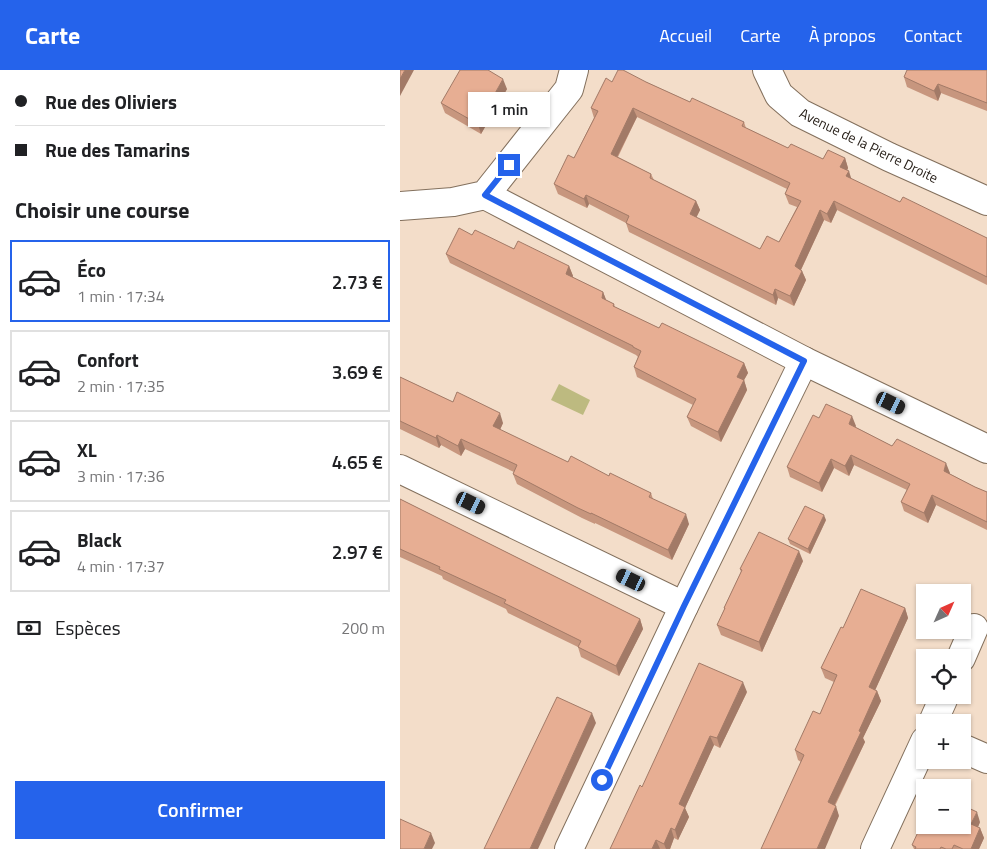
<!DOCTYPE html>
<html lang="fr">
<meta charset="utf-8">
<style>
:root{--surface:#fff;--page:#f2f2f2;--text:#202124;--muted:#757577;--line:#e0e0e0;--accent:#2563eb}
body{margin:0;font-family:"Titillium Web",sans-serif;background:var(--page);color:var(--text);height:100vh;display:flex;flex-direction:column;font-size:19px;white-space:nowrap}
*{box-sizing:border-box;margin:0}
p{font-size:16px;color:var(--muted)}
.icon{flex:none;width:28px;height:28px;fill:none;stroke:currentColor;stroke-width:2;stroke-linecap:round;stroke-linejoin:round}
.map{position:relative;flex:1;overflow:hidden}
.details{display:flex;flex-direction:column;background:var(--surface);width:400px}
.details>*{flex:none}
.banner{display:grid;align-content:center;height:110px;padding:0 15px;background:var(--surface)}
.needle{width:32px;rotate:45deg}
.tools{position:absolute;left:516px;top:514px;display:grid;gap:10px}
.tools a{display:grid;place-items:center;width:55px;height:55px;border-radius:0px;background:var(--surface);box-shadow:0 1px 4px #0004;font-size:25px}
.end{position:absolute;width:22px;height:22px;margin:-11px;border:6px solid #2563eb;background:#fff;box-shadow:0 0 0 2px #fff}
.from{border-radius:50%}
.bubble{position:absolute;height:35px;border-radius:0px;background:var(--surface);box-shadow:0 1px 4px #0004;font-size:16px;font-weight:600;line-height:35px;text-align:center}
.car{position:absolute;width:15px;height:30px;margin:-15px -8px;border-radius:6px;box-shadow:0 0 4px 1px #0007;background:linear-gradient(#222 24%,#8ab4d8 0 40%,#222 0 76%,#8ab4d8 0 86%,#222 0)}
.banner b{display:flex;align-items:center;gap:18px;height:48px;font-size:19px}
.banner b+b{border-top:1px solid var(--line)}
.banner i{width:12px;height:12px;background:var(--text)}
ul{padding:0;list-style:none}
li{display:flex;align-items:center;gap:15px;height:82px;margin:0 10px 8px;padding:0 5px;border:2px solid var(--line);border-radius:0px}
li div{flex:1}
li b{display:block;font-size:19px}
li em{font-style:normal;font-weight:600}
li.active{border-color:var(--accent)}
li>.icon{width:45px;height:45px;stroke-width:1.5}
h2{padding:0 15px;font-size:22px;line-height:60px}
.pay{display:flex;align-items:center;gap:12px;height:55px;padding:0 15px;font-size:19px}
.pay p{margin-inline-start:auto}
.button{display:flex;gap:10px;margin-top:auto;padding:10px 15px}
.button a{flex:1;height:58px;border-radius:0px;background:var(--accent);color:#fff;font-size:20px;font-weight:600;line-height:58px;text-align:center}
header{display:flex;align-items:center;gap:30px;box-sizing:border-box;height:70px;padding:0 25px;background:var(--accent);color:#fff}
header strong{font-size:24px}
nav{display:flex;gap:28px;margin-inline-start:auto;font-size:18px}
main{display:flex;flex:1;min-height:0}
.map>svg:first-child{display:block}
</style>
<header>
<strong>Carte</strong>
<nav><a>Accueil</a><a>Carte</a><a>À propos</a><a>Contact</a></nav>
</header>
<main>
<section class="details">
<div class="banner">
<b><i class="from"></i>Rue des Oliviers</b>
<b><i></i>Rue des Tamarins</b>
</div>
<h2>Choisir une course</h2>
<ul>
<li class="active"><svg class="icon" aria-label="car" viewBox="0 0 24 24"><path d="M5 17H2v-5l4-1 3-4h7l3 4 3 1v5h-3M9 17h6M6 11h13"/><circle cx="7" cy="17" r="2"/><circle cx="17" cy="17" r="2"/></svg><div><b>Éco</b><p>1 min · 17:34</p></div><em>2.73 €</em></li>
<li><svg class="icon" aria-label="car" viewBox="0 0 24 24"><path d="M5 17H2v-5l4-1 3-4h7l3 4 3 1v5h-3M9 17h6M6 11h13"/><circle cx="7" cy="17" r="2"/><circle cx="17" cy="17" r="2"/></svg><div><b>Confort</b><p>2 min · 17:35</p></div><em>3.69 €</em></li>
<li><svg class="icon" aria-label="car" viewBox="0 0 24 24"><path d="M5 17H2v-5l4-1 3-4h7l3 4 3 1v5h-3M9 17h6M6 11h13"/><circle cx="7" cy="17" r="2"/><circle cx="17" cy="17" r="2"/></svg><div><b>XL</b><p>3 min · 17:36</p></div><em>4.65 €</em></li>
<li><svg class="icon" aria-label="car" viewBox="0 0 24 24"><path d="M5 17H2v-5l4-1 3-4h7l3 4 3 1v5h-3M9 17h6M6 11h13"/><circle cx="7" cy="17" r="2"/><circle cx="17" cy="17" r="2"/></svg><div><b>Black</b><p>4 min · 17:37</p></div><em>2.97 €</em></li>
</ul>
<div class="pay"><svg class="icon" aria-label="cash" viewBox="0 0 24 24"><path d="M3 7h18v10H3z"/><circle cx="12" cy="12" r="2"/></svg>Espèces<p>200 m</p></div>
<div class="button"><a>Confirmer</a></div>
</section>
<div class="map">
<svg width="587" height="779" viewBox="0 0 587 779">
<rect width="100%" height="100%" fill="#f3ddc9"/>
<!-- water -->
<path fill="#bdba80" d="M159 314 190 330 183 345 151 330Z"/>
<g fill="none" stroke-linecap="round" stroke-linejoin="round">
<!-- minor casing -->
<g stroke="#83705d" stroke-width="30">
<g id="minor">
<path d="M367 0 379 25 400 43 489 87 587 131"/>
<path d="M85 125 404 291 587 379"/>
<path d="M0 136 53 132 85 125 169 19 174 0"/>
<path d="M0 399 284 536"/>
<path d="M561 588 574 558"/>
<path d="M533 652 545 625"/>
<path d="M562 678 587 689"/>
<path d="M169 779 284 536 404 291"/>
<path d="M475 779 525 671"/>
</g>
</g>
<!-- minor -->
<use href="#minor" stroke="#fff" stroke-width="28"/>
</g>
<!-- wall -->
<g fill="#c7967e" fill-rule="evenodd">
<path d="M587 0V41L541 23 538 31 507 17 504 7Z"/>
<path d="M212 12H246L290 32 344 52 346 58 388 78 423 89 445 88 448 98 447 100 451 109 500 132 587 168V215L437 140 431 153 424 150 401 200 402 201 406 210 394 236 378 228 376 235 229 162 226 153 189 134 187 138 158 124 154 114 174 88 194 48 191 38ZM237 47 387 119 385 124 389 134 397 137 379 172 360 179 296 148 300 140 296 131 254 110 251 104 218 87Z"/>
<path d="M107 19 81 64 45 43 41 33Z"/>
<path d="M72 165 169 196 173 206 172 207 203 222 206 230 214 234 215 237 259 258 344 293 348 303 344 310 347 320 321 372 291 356 287 347 293 335 237 307 234 297 238 287 236 285 50 193 46 184Z"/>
<path d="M0 307 53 332 103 353 100 360 168 392 209 406 251 423 253 429 289 454 272 490 195 453V454L182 448 117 414 113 404 114 402 65 379 61 386 41 375 39 378 0 359Z"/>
<path d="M419 348 456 356 455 357 492 376 550 403V404L575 417 587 422V460L536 435 528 453 504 441 501 432 507 420 454 395 449 406 434 398 422 422 390 407 387 397Z"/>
<path d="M0 429 240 549 243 559 219 606 181 587 178 577 108 543 106 539 43 509 42 506 0 487Z"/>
<path d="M426 450 410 484 390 474 388 469Z"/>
<path d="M403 491 362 582 321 565 317 555 324 540V538L341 502 340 499Z"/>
<path d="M505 538 508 548 475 620 477 621 481 631 463 668 465 672 435 736 439 746 401 692 398 690 395 680 420 644 434 612 425 608 421 598 443 558Z"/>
<path d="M347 622 320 678 314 675 285 738 289 747 278 770 274 768 270 779H210L242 717Z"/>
<path d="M580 752 578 757 580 758 584 768 579 779H514L512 775Z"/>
</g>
<!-- shaded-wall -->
<g fill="#a27a67">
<path d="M5 0H14L0 26V9Z"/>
<path d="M103 9 107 19 81 64 78 54Z"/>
<path d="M538 14 541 23 538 31 534 21Z"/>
<path d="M233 38 237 47 214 93 211 84Z"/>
<path d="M445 88 448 98 444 107 440 97Z"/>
<path d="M449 101 452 111 446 106Z"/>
<path d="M186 125 189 134 187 138 184 129Z"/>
<path d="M296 131 300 140 293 154 290 144Z"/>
<path d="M434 131 437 140 431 153 427 144Z"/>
<path d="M420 140 424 150 398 206 395 196Z"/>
<path d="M169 196 173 206 169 214 166 204Z"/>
<path d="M402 201 406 210 394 236 390 226Z"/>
<path d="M375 219 378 228 376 235 373 225Z"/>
<path d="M203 222 207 232 202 228Z"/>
<path d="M344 293 348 303 344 310 347 320 321 372 318 362 337 307Z"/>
<path d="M100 343 103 353 97 366 93 356Z"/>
<path d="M452 346 456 356 452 363 449 354Z"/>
<path d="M37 365 41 375 39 378 36 368Z"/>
<path d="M61 369 65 379 61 386 58 376Z"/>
<path d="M451 385 454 395 449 406 445 396Z"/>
<path d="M431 389 434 398 422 422 419 413Z"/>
<path d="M546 393 550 403 547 410 544 401Z"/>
<path d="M532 425 536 435 528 453 524 443Z"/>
<path d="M286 444 289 454 272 490 268 480Z"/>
<path d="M424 445 426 450 410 484 408 479Z"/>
<path d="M399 481 403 491 362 582 359 572Z"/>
<path d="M505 538 508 548 472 627 469 617Z"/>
<path d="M240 549 243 559 219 606 216 596Z"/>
<path d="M343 612 347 622 320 678 317 668Z"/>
<path d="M477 621 481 631 463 668 465 672 431 742 428 732 459 661Z"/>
<path d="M192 643 196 653 138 779H130Z"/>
<path d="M310 666 314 675 285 738 289 747 278 770 275 760 279 734Z"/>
<path d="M436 736 439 746 425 779H417Z"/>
<path d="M577 742 580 752 575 764 571 754Z"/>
<path d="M271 758 274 768 270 779H266L264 774Z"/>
<path d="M580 758 584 768 579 779H571Z"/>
<path d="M31 763 35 773 32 779H24Z"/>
<path d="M256 770 260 779H252Z"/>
</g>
<!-- building -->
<g fill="#e7ae93" stroke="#a27a67" fill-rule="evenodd">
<path d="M0 0H5L0 9Z"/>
<path d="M60 0H88L103 9 78 54 41 33Z"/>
<path d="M218 0H223L246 12 290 32 292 28 344 52 342 56 388 78 391 74 423 89 428 80 445 88 440 97 449 101 446 106 500 132 503 127 587 168V207L434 131 427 144 420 140 395 196 402 201 390 226 375 219 373 225 226 153 229 146 186 125 184 129 154 114 168 85 174 88 198 41 191 38 206 8 212 12ZM233 38 390 113 385 124 401 131 379 172 367 166 360 179 290 144 296 131 250 108 251 104 211 84Z"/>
<path d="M507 0H587V33L538 14 534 21 504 7Z"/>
<path d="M59 158 72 165 75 160 114 179 118 171 169 196 166 204 203 222 202 228 214 234 213 236 259 258 262 253 344 293 337 307 344 310 318 362 287 347 296 329 234 297 241 281 233 277V276L46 184Z"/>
<path d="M0 307 53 332 57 322 100 343 93 356 168 392 171 386 209 406 210 403 251 423 249 427 286 444 268 480 191 443V444L178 438 113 404 117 395 61 369 58 376 37 365 36 368 0 351Z"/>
<path d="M426 334 452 346 449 354 492 376 497 369 546 393 544 401 575 417 587 422V452L532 425 524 443 501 432 510 414 451 385 445 396 431 389 419 413 387 397 413 345 419 348Z"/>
<path d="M0 429 240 549 216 596 178 577 181 571 104 533 106 530 39 499 40 497 0 479Z"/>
<path d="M405 436 424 445 408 479 388 469Z"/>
<path d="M359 462 399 481 359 572 317 555 325 538H324L342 500 340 499Z"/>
<path d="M461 519 505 538 469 617 477 621 459 661 461 662 428 732 436 736 417 779H361L404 685 395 680 413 641 420 644 437 605 421 598 441 557 443 558Z"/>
<path d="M299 593 343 612 317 668 310 666 279 734 285 737 275 760 271 758 264 774 256 770 252 779H210L240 715 242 717Z"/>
<path d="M157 627 192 643 130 779H84Z"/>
<path d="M562 735 577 742 571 754 580 758 571 779H563L554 775 552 779H546L541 777 540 779H515L516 777 512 775 525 747V755H562Z"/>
<path d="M0 749 31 763 24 779H0Z"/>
</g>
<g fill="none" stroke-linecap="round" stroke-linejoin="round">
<!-- route -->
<path stroke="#2563eb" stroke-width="6" d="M109 95 85 125 404 291 284 536 202 710"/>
</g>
<g text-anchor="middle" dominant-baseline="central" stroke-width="4.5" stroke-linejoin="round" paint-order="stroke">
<!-- street labels -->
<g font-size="14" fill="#231b14" stroke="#fff">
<text transform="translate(469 75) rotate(26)">Avenue de la Pierre Droite</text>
</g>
</g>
</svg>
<div class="tools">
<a><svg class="needle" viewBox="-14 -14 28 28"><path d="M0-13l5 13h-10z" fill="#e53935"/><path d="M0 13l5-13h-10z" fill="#757577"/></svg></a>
<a><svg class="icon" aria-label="locate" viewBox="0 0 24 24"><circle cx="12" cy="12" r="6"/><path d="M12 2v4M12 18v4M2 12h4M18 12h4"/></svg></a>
<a>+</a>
<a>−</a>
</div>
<i class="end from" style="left:202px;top:710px"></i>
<i class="end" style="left:109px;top:95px"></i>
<div class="bubble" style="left:68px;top:22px;width:82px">1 min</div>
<i class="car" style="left:491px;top:333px;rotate:116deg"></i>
<i class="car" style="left:71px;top:433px;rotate:116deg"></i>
<i class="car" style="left:231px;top:510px;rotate:296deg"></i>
</div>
</main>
